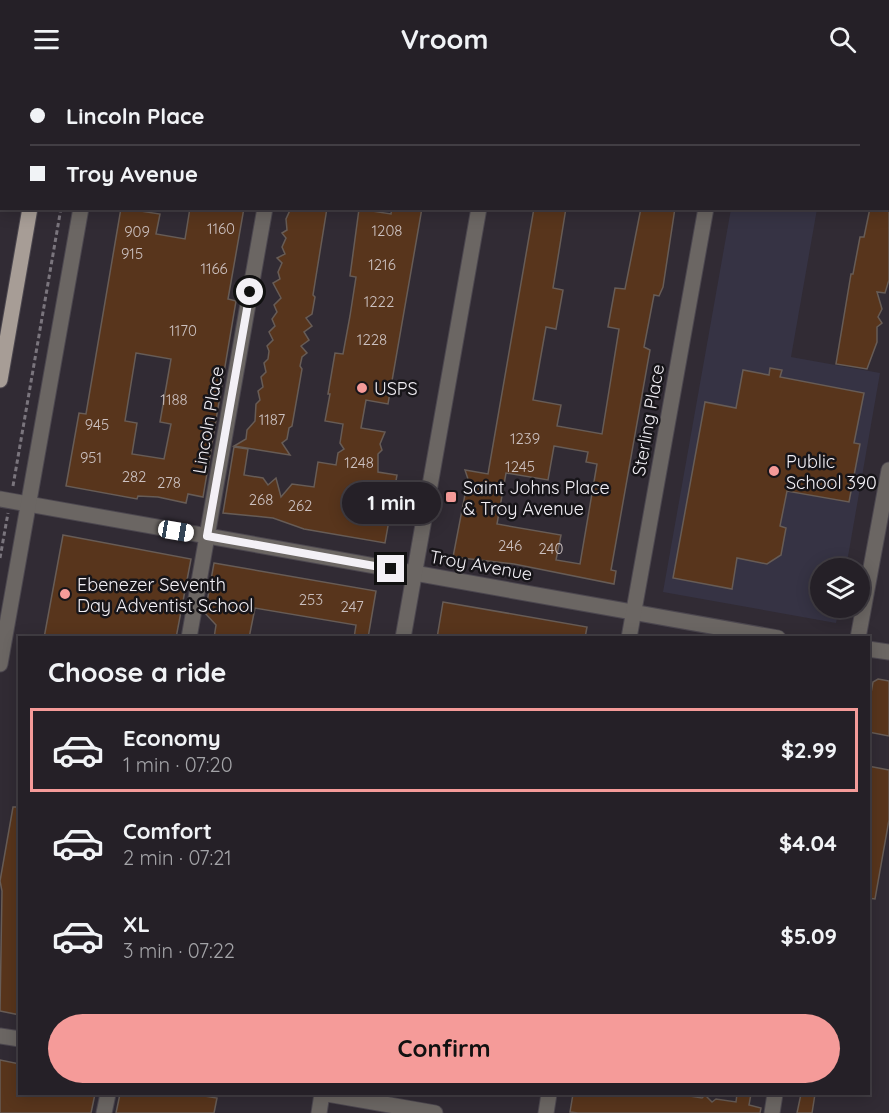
<!DOCTYPE html>
<meta charset="utf-8">
<style>
:root{--surface:#252027;--page:#312d33;--text:#f1f3f6;--muted:#a3a3a7;--line:#423e44;--accent:#f59b99}
body{margin:0;font-family:Quicksand,sans-serif;background:var(--page);color:var(--text);height:100vh;display:flex;flex-direction:column;font-size:22px;white-space:nowrap}
*{box-sizing:border-box;margin:0}
p{font-size:20px;color:var(--muted)}
.icon{flex:none;width:33px;height:33px;fill:none;stroke:currentColor;stroke-width:2;stroke-linecap:round;stroke-linejoin:round}
.map{position:relative;flex:1;overflow:hidden}
.panel{position:absolute;left:18px;top:558px;width:852px;height:459px;display:flex;flex-direction:column;background:var(--surface);border-radius:0px;box-shadow:0 3px 15px #0003,0 0 0 2px var(--line)}
.panel>*{flex:none}
.hud{position:absolute;left:0px;top:0px;width:890px;height:132px;box-shadow:0 3px 15px #0003,0 0 0 2px var(--line);display:grid;align-content:center;height:132px;padding:0 30px;background:var(--surface)}
.buttons{position:absolute;left:810px;top:480px;display:grid;gap:12px}
.buttons a{display:grid;place-items:center;width:60px;height:60px;border-radius:50%;background:var(--surface);box-shadow:0 3px 15px #0003,0 0 0 2px var(--line);font-size:30px}
.end{position:absolute;width:27px;height:27px;margin:-14px;border:8px solid #f3f0f6;background:#111;box-shadow:0 0 0 3px #111}
.from{border-radius:50%}
.bubble{position:absolute;height:42px;border-radius:21px;background:var(--surface);box-shadow:0 3px 15px #0003,0 0 0 2px var(--line);font-size:20px;font-weight:800;line-height:42px;text-align:center}
.car{position:absolute;width:18px;height:36px;margin:-18px -9px;border-radius:8px;box-shadow:0 0 4px 2px #0007;background:linear-gradient(#fff 24%,#345 0 40%,#fff 0 76%,#345 0 86%,#fff 0)}
.hud b{display:flex;align-items:center;gap:21px;height:57px;font-size:22px}
.hud b+b{border-top:2px solid var(--line)}
.hud i{width:15px;height:15px;background:var(--text)}
ul{padding:0;list-style:none}
li{display:flex;align-items:center;gap:18px;height:84px;margin:0 12px 9px;padding:0 18px;border:3px solid transparent;border-radius:0px}
li div{flex:1}
li b{display:block;font-size:22px}
li em{font-style:normal;font-weight:800}
li.current{border-color:var(--accent)}
li>.icon{width:54px;height:54px;stroke-width:1.5}
h2{padding:0 30px;font-size:27px;line-height:72px}
.primary-button{display:flex;gap:12px;margin-top:auto;padding:12px 30px}
.primary-button a{flex:1;height:69px;border-radius:36px;background:var(--accent);color:#111;font-size:24px;font-weight:800;line-height:69px;text-align:center}
header{display:flex;justify-content:space-between;align-items:center;height:78px;padding:0 30px;background:var(--surface);font-size:27px;font-weight:800}
.map>svg:first-child{display:block}
</style>
<header><svg class="icon" aria-label="menu" viewBox="0 0 24 24"><path d="M4 6h16M4 12h16M4 18h16"/></svg>Vroom<svg class="icon" aria-label="search" viewBox="0 0 24 24"><circle cx="10" cy="10" r="6"/><path d="M15 15l6 6"/></svg></header>
<div class="map">
<svg width="889" height="1035" viewBox="0 0 889 1035">
<rect width="100%" height="100%" fill="#312b34"/>
<!-- education -->
<path fill="#363344" d="M731 131H817L791 279 880 295 846 490H820V530H839L836 545 663 514Z"/>
<!-- building -->
<g fill="#58351c" stroke="#675c56" stroke-width="1.5" fill-rule="evenodd">
<path d="M121 130 160 136 156 156 185 161 190 130H244L228 221 236 223 203 419 188 416 186 425 158 419 138 418 137 421 66 408 79 335 86 336ZM136 275 171 281 160 344 171 346 164 381 132 376 137 345 125 343Z"/>
<path d="M291 130H327L313 217 315 219 312 236 306 240 312 248 304 254 309 262 301 268 307 275 302 279 300 288 302 291 292 348 289 350 287 361 282 365 290 377 234 368 246 361 247 352 255 343 256 326 260 322 258 313 263 309 261 299 266 294 264 285 268 281 269 273 267 268 273 262 269 254 275 248 272 241 277 234 274 227 281 220 273 205 280 201 278 194 282 185 277 180 285 176 282 169 286 160 282 155 287 152 286 141Z"/>
<path d="M392 130H422L388 326 366 322 361 350 385 354 380 366 382 372 378 376V394L397 397 385 465 304 451 273 440 223 435 234 369 248 371 244 397 263 400 268 407 276 400 281 419 292 406 314 409 318 384 336 387 338 375 344 371 340 365 343 346 325 343 330 316H328L335 275 343 276 350 238 356 199 350 198 359 131 391 136Z"/>
<path d="M534 130H566L553 210 563 212 556 251 546 249 533 322 561 327 557 348 602 356 619 251 608 249 615 210 625 211 641 130H675L663 209 659 218 654 217 644 269 650 272 611 492 616 493 614 506 514 486 453 479 468 401 465 392 488 396ZM554 368 588 374 586 384 597 386 580 486 556 482 561 457 497 446 506 395 548 402Z"/>
<path d="M870 130H889V202L885 215 877 214 882 231 878 239 882 245 877 249V264L867 291 836 286 851 196H853L860 159H864Z"/>
<path d="M770 290 782 292 780 299 864 315 854 365 860 366 849 424 787 413 780 448 786 450 781 477 767 486 737 480 732 511 673 500 705 324 736 330 743 292 769 297Z"/>
<path d="M63 457 191 481 176 560H44Z"/>
<path d="M214 485 376 513 368 560H354L356 547 255 530 249 560H214L216 547 205 535Z"/>
<path d="M443 524 587 549 585 560H437Z"/>
<path d="M878 601 889 603V658L868 654V631L873 604Z"/>
<path d="M868 688 889 692V742L875 821 868 820Z"/>
<path d="M13 729H20V937L0 933 2 813 0 803Z"/>
<path d="M0 982 20 986V1016H95L91 1035H0Z"/>
<path d="M120 1016H192L217 1020 214 1035H116Z"/>
<path d="M573 1016H677L702 1020 705 1017 712 1024 716 1021 736 1024 737 1016H751L749 1027 761 1030 760 1035H578L570 1034Z"/>
<path d="M801 1016H815L812 1035H797Z"/>
</g>
<g fill="none" stroke-linecap="round" stroke-linejoin="round">
<!-- minor casing -->
<g stroke="#4c474f" stroke-width="17">
<g id="minor">
<path d="M648 0 657 2"/>
<path d="M104 2 105 0"/>
<path d="M288 2V0"/>
<path d="M502 2V0"/>
<path d="M729 2V0"/>
<path d="M888 43H889"/>
<path d="M0 421 778 560"/>
<path d="M189 560 265 130"/>
<path d="M403 560 479 130"/>
<path d="M629 560 706 130"/>
<path d="M858 560 889 392"/>
<path d="M868 571 889 574"/>
<path d="M0 586 81 130"/>
<path d="M0 958 20 961"/>
<path d="M327 1016 435 1035"/>
<path d="M104 1035 108 1016"/>
<path d="M319 1035 322 1016"/>
<path d="M546 1035 549 1016"/>
<path d="M772 1035 775 1016"/>
</g>
</g>
<!-- major casing -->
<g stroke="#4c474f" stroke-width="17">
<g id="major">
<path d="M53 2V0"/>
<path d="M0 302 30 130"/>
</g>
</g>
<!-- path -->
<g stroke="#7a757d" stroke-width="3" stroke-dasharray="4.5 3" stroke-linecap="butt">
<path d="M15 2V0"/>
<path d="M84 2V0"/>
<path d="M0 86 2 78"/>
<path d="M13 408 61 130"/>
<path d="M0 480 8 435"/>
</g>
<!-- minor -->
<use href="#minor" stroke="#6b6663" stroke-width="15"/>
<!-- major -->
<use href="#major" stroke="#a79d96" stroke-width="15"/>
</g>
<g fill="none" stroke-linecap="round" stroke-linejoin="round">
<!-- route -->
<path stroke="#f3f0f6" stroke-width="8" d="M250 214 207 458 391 491"/>
</g>
<!-- markers -->
<g fill="#f59b99" stroke="#171519" stroke-width="2">
<circle cx="362" cy="310" r="6"/>
<circle cx="774" cy="393" r="6"/>
<rect x="445" y="413" width="12" height="12" rx="3"/>
<circle cx="65" cy="516" r="6"/>
</g>
<g text-anchor="middle" dominant-baseline="central" stroke-width="5" stroke-linejoin="round" paint-order="stroke">
<!-- number labels -->
<g font-size="15" fill="#ccc1c0">
<text x="221" y="150">1160</text>
<text x="387" y="152">1208</text>
<text x="137" y="153">909</text>
<text x="132" y="175">915</text>
<text x="382" y="186">1216</text>
<text x="214" y="190">1166</text>
<text x="379" y="223">1222</text>
<text x="183" y="252">1170</text>
<text x="372" y="261">1228</text>
<text x="174" y="321">1188</text>
<text x="272" y="341">1187</text>
<text x="97" y="346">945</text>
<text x="525" y="360">1239</text>
<text x="91" y="379">951</text>
<text x="359" y="384">1248</text>
<text x="520" y="388">1245</text>
<text x="134" y="398">282</text>
<text x="169" y="404">278</text>
<text x="261" y="421">268</text>
<text x="300" y="427">262</text>
<text x="510" y="467">246</text>
<text x="551" y="470">240</text>
<text x="311" y="521">253</text>
<text x="352" y="528">247</text>
</g>
<!-- poi labels -->
<g font-size="18" fill="#f3f0f6" stroke="#171519" text-anchor="start">
<text x="374" y="310">USPS</text>
<text x="786" y="383">Public<tspan x="786" dy="21">School 390</tspan></text>
<text x="463" y="409">Saint Johns Place<tspan x="463" dy="21">&amp; Troy Avenue</tspan></text>
<text x="77" y="506">Ebenezer Seventh<tspan x="77" dy="21">Day Adventist School</tspan></text>
</g>
<!-- street labels -->
<g font-size="18" fill="#f3f0f6" stroke="#171519">
<text transform="translate(208 342) rotate(-80)">Lincoln Place</text>
<text transform="translate(648 342) rotate(-80)">Sterling Place</text>
<text transform="translate(481 487) rotate(10)">Troy Avenue</text>
</g>
</g>
</svg>
<div class="buttons">
<a><svg class="icon" aria-label="layers" viewBox="0 0 24 24"><path d="M12 4l9 5-9 5-9-5zM3 14l9 5 9-5"/></svg></a>
</div>
<i class="end from" style="left:250px;top:214px"></i>
<i class="end" style="left:391px;top:491px"></i>
<div class="bubble" style="left:342px;top:404px;width:99px">1 min</div>
<i class="car" style="left:176px;top:453px;rotate:100deg"></i>
<div class="hud">
<b><i class="from"></i>Lincoln Place</b>
<b><i></i>Troy Avenue</b>
</div>
<section class="panel">
<h2>Choose a ride</h2>
<ul>
<li class="current"><svg class="icon" aria-label="car" viewBox="0 0 24 24"><path d="M5 17H2v-5l4-1 3-4h7l3 4 3 1v5h-3M9 17h6M6 11h13"/><circle cx="7" cy="17" r="2"/><circle cx="17" cy="17" r="2"/></svg><div><b>Economy</b><p>1 min · 07:20</p></div><em>$2.99</em></li>
<li><svg class="icon" aria-label="car" viewBox="0 0 24 24"><path d="M5 17H2v-5l4-1 3-4h7l3 4 3 1v5h-3M9 17h6M6 11h13"/><circle cx="7" cy="17" r="2"/><circle cx="17" cy="17" r="2"/></svg><div><b>Comfort</b><p>2 min · 07:21</p></div><em>$4.04</em></li>
<li><svg class="icon" aria-label="car" viewBox="0 0 24 24"><path d="M5 17H2v-5l4-1 3-4h7l3 4 3 1v5h-3M9 17h6M6 11h13"/><circle cx="7" cy="17" r="2"/><circle cx="17" cy="17" r="2"/></svg><div><b>XL</b><p>3 min · 07:22</p></div><em>$5.09</em></li>
</ul>
<div class="primary-button"><a>Confirm</a></div>
</section>
</div>
